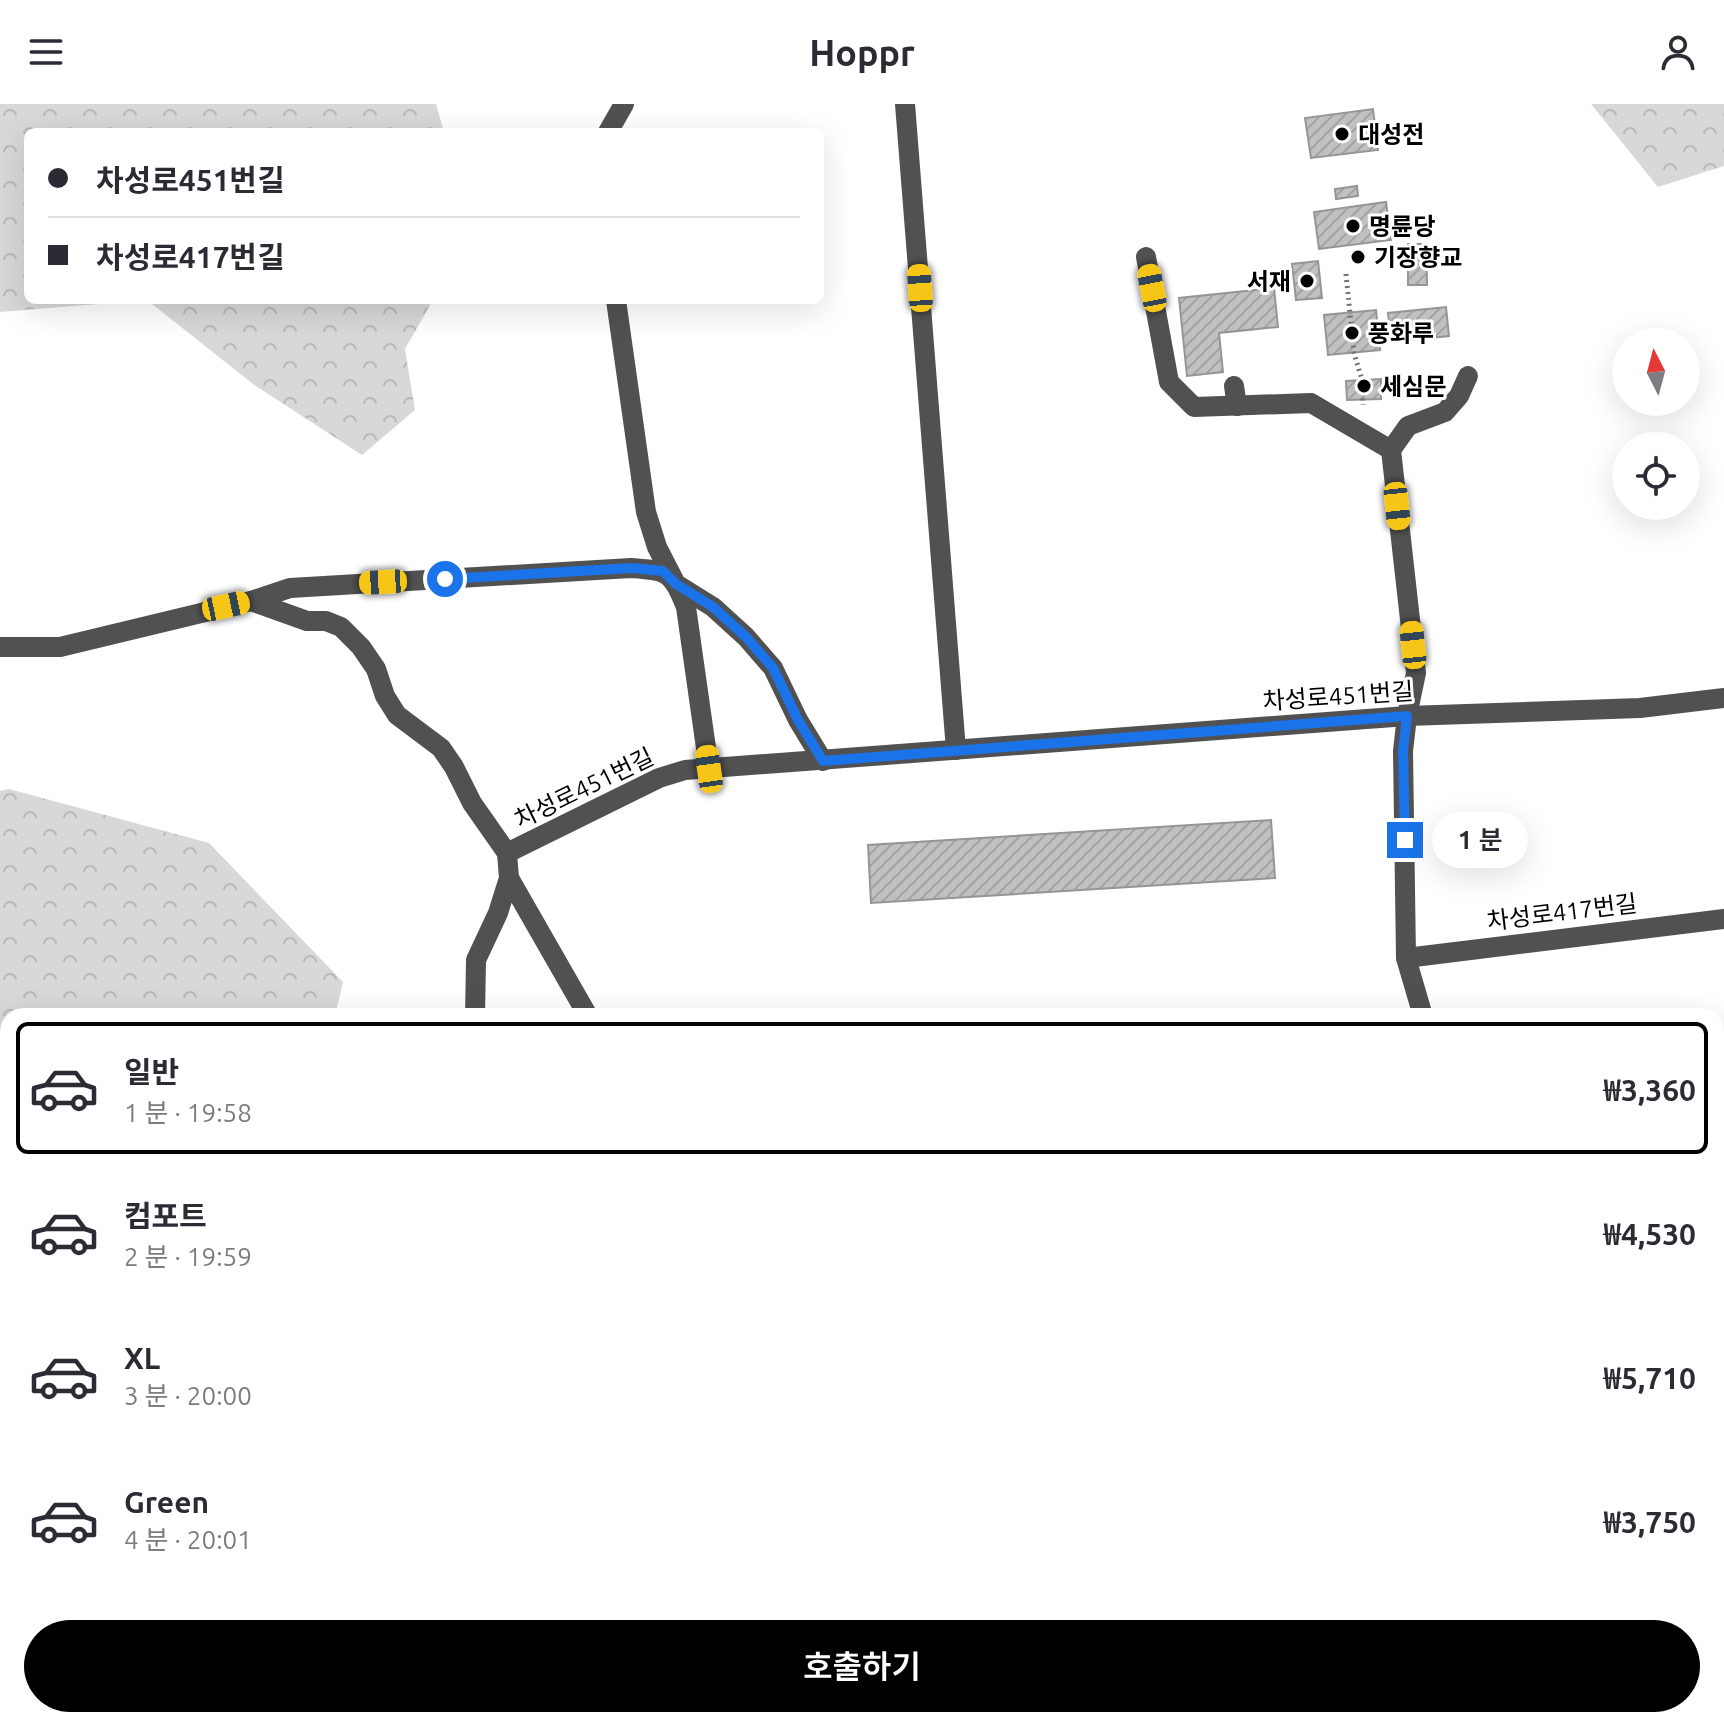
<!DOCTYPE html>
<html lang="ko">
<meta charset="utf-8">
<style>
:root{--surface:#fff;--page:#f7f7f7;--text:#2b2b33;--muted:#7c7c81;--line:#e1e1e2;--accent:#000}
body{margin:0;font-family:Ubuntu,"Noto Sans KR",sans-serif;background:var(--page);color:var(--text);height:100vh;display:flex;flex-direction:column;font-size:30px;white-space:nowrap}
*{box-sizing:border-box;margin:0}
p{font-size:26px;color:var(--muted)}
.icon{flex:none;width:44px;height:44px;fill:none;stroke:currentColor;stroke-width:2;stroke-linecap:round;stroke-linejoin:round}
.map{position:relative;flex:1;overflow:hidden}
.details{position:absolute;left:0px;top:904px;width:1724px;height:720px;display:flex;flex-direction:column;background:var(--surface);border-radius:24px 24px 0 0;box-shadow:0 8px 32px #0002}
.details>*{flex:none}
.top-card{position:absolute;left:24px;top:24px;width:800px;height:176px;border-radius:12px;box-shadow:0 8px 32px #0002;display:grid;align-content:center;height:176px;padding:0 24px;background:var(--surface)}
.needle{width:52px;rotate:354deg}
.controls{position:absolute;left:1612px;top:224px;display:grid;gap:16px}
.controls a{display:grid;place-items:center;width:88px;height:88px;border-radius:50%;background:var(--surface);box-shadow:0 8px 32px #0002;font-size:40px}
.end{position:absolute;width:36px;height:36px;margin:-18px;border:10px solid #1a73e8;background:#fff;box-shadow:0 0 0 4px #fff}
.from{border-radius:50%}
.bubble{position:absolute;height:56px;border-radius:28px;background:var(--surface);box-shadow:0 8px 32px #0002;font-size:26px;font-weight:600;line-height:56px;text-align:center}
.car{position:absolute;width:24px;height:48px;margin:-24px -12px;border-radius:10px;box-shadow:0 0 6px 2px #0007;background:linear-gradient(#f5c518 24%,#345 0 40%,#f5c518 0 76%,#345 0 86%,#f5c518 0)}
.top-card b{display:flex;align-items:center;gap:28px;height:76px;font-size:30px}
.top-card b+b{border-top:2px solid var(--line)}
.top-card i{width:20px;height:20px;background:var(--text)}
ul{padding:14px 0 0;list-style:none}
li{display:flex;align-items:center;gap:24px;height:132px;margin:0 16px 12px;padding:0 8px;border:4px solid transparent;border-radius:12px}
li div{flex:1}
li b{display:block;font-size:30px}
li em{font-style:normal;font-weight:600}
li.current{border-color:var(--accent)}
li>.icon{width:72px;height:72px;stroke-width:1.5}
.action{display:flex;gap:16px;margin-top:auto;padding:16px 24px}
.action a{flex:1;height:92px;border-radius:48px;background:var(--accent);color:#fff;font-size:32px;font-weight:600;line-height:92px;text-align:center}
header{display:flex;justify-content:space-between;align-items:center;height:104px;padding:0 24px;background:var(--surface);font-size:36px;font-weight:600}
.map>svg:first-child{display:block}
</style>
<header><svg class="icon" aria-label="menu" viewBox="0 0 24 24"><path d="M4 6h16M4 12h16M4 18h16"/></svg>Hoppr<svg class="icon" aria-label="person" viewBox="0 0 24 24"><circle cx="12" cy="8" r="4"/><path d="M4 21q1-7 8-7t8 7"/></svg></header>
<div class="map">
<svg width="1724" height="1624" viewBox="0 0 1724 1624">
<defs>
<pattern id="forest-crowns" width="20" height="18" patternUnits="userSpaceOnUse" patternTransform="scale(2)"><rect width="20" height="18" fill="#d8d8d8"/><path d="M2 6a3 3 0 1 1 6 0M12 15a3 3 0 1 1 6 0" fill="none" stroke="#b8b8b8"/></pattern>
<pattern id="building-hatch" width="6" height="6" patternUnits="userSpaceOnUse" patternTransform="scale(2)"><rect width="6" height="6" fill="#c0c0c0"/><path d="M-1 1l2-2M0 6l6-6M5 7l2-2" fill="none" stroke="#a3a3a3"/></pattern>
</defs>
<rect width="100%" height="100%" fill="#fff"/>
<!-- forest -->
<g fill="url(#forest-crowns)">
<path d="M0 0H436L444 28H28V196H433L405 245 415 306 362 351 253 280 147 196 0 208Z"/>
<path d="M1591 0H1724V62L1658 83Z"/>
<path d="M9 685 209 739 343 878 335 912H8V1092L0 1088V687Z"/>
<path d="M661 1616H1151L1152 1624H667Z"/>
</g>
<!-- garden -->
<path fill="#d8d8d8" d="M1716 1553H1724V1624H1548L1547 1616H1716Z"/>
<!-- building -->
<g fill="url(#building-hatch)" stroke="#959595" stroke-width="2">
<path d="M1373 5 1378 46 1311 54 1305 14Z"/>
<path d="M1357 82 1358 92 1336 95 1335 85Z"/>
<path d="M1386 98 1391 136 1319 145 1314 108Z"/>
<path d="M1408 140H1426L1427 181H1408Z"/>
<path d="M1318 157 1322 194 1296 196 1292 160Z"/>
<path d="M1274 184 1278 223 1219 229 1223 268 1187 272 1179 194Z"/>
<path d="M1446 203 1449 232 1391 238 1388 209Z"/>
<path d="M1376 206 1380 246 1328 251 1324 211Z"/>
<path d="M1381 275V295L1347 296 1346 277Z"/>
<path d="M1271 716 1275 774 871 799 868 741Z"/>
<path d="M1724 1420V1486L1716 1487V1421Z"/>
<path d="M239 1616H321L312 1624H230Z"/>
</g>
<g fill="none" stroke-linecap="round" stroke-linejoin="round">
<!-- path -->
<path stroke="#737373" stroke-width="5" stroke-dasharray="2 4" stroke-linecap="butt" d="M1346 170 1354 249 1362 276 1363 301"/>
<!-- minor -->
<g stroke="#515151" stroke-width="20">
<path d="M905 0 956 646"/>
<path d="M608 28 624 0"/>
<path d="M1146 153 1169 278 1194 303 1311 299 1391 346"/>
<path d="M616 196 646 408 657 443 676 480 713 503 746 533 773 564 798 616 823 657"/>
<path d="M1234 282 1237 302"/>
<path d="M1391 346 1416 569 1407 612 1403 647 1406 854 1423 912"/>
<path d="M1391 346 1408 322 1445 308 1459 292 1468 272"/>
<path d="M251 497 307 517H326L341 523 361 543 376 565 385 592 397 611 441 644 454 663 472 699 507 749"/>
<path d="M0 543H60L251 497 290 484 631 464C669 467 671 467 686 503L709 665"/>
<path d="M509 774 588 912"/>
<path d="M1406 854 1724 815"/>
<path d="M475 912 476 856 498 809 509 774 507 749 659 674 685 666 1407 612 1640 604 1724 594"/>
<path d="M1716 1060H1724"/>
<path d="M1716 1288 1724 1287"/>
<path d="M1716 1363 1721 1362"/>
<path d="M0 1508 8 1511"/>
<path d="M455 1616 462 1624"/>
<path d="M1502 1616 1503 1624"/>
<path d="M130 1624 131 1616"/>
<path d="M396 1624 406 1616"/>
</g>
</g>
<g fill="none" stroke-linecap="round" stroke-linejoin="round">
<!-- route -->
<path stroke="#1a73e8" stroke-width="10" d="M445 475 631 464 663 467 676 480 713 503 746 533 773 564 798 616 823 657 1407 612 1403 647 1405 736"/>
</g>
<!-- markers -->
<g fill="#000" stroke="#fff" stroke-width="3">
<circle cx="1342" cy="30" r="8"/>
<circle cx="1353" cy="122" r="8"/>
<circle cx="1358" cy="153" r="8"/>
<circle cx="1307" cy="177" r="8"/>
<circle cx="1352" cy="229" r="8"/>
<circle cx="1364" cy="282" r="8"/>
</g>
<g text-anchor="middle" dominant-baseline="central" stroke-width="6" stroke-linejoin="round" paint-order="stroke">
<!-- poi labels -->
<g font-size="24" font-weight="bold" fill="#000" stroke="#fff" text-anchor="start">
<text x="1358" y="30">대성전</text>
<text x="1369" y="122">명륜당</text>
<text x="1374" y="153">기장향교</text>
<text x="1291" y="177" text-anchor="end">서재</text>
<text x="1368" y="229">풍화루</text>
<text x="1380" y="282">세심문</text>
</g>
<!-- street labels -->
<g font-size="24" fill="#000" stroke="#fff">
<text transform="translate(1338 592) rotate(-4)">차성로451번길</text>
<text transform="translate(584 684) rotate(-26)">차성로451번길</text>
<text transform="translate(1562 808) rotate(-7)">차성로417번길</text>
</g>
</g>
</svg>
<div class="controls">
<a><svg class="needle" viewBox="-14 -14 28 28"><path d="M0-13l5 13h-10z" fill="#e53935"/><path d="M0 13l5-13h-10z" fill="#7c7c81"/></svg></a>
<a><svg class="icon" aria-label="locate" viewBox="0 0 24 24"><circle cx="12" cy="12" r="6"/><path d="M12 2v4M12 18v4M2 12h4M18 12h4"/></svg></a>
</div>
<i class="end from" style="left:445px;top:475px"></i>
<i class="end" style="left:1405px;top:736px"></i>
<div class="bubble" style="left:1432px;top:708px;width:96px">1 분</div>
<i class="car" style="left:920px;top:184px;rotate:356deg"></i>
<i class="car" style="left:1152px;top:184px;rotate:349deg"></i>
<i class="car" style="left:1397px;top:402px;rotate:174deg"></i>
<i class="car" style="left:383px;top:478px;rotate:267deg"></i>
<i class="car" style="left:226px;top:502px;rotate:78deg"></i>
<i class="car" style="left:1413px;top:541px;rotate:354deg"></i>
<i class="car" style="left:709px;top:665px;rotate:352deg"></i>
<div class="top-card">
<b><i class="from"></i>차성로451번길</b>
<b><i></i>차성로417번길</b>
</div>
<section class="details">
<ul>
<li class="current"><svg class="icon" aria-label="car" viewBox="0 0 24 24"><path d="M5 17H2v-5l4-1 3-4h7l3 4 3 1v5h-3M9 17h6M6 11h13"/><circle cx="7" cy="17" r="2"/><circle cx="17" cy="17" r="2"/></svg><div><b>일반</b><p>1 분 · 19:58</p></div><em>₩3,360</em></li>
<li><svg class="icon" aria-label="car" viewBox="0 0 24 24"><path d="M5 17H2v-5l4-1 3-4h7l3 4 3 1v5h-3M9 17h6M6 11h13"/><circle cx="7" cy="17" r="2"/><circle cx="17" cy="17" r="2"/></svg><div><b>컴포트</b><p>2 분 · 19:59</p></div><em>₩4,530</em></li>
<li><svg class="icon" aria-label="car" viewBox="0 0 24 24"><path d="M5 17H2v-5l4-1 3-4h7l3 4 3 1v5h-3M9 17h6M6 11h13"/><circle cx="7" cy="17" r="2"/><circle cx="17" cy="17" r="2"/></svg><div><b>XL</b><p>3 분 · 20:00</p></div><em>₩5,710</em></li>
<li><svg class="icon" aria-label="car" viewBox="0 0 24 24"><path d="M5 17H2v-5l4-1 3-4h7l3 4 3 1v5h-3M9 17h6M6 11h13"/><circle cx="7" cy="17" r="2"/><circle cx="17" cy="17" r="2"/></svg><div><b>Green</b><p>4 분 · 20:01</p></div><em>₩3,750</em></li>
</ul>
<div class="action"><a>호출하기</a></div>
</section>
</div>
